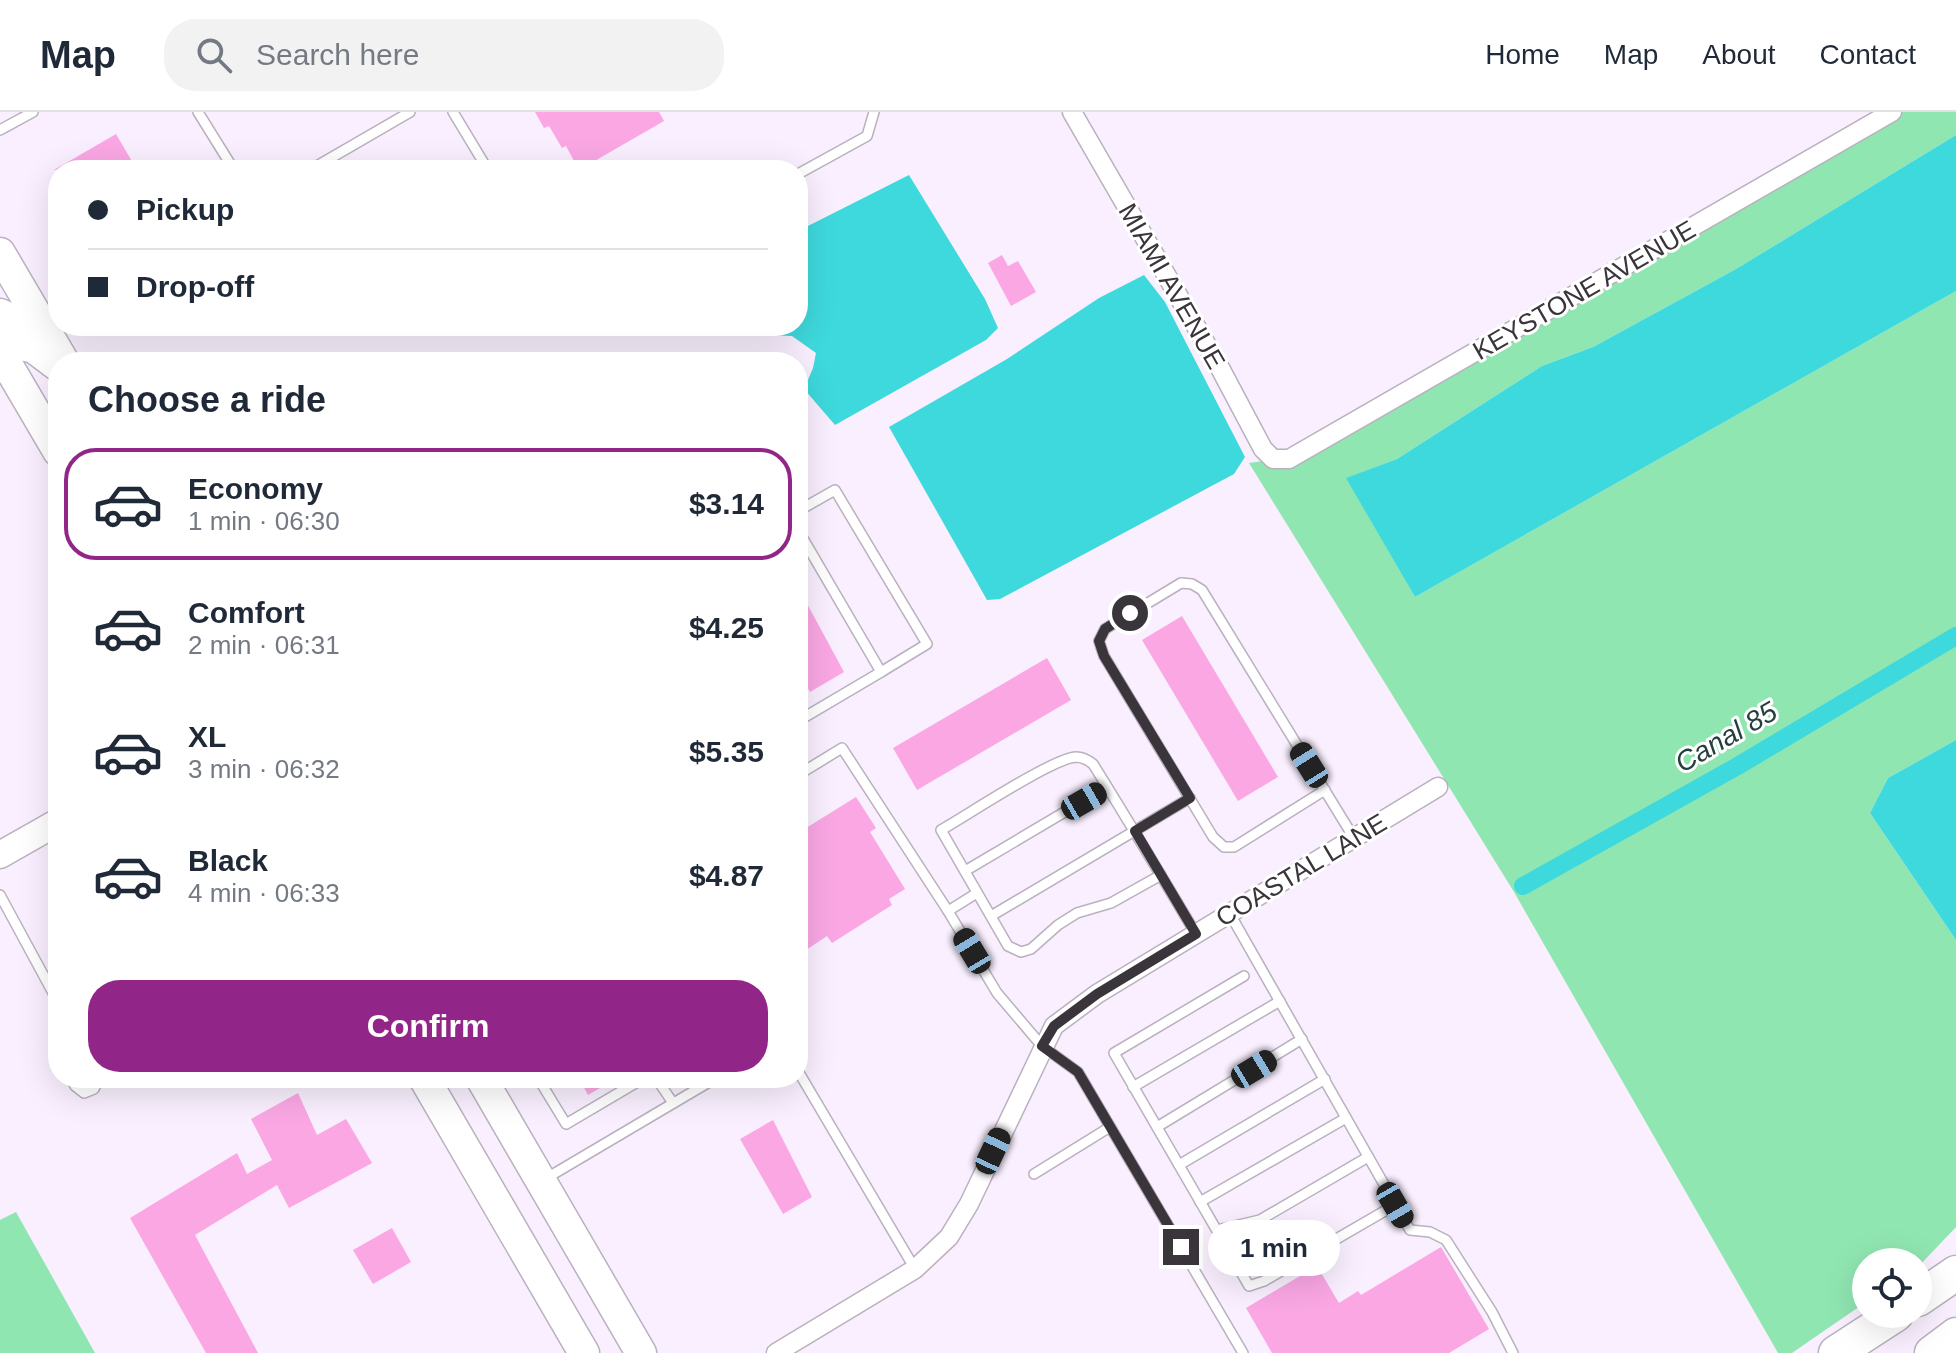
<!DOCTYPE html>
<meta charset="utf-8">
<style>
:root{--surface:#fff;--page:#f2f2f3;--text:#1f2937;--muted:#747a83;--line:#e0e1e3;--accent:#922688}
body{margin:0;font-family:Helvetica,sans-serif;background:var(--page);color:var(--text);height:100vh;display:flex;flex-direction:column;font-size:30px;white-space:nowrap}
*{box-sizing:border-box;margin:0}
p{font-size:26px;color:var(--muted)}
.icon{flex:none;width:44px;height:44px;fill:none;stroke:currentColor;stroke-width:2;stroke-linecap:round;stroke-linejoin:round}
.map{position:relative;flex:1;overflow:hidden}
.panel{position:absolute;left:48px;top:240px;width:760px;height:736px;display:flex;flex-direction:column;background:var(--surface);border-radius:32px;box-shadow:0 8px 32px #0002}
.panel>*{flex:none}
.top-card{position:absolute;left:48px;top:48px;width:760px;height:176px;border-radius:32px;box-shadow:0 8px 32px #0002;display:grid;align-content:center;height:176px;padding:0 40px;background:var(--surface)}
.controls{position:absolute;left:1852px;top:1136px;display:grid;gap:16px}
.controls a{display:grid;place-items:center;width:80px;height:80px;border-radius:50%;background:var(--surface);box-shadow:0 8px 32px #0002;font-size:40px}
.end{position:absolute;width:36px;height:36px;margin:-18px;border:10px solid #39353b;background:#fff;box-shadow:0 0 0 4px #fff}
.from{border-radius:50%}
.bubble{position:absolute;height:56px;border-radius:28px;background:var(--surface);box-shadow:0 8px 32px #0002;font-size:26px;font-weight:700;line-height:56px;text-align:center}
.car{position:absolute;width:24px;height:48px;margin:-24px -12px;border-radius:10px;box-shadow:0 0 6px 2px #0007;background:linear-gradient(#222 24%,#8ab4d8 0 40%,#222 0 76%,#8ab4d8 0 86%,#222 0)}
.top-card b{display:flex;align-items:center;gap:28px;height:76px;font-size:30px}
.top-card b+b{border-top:2px solid var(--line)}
.top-card i{width:20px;height:20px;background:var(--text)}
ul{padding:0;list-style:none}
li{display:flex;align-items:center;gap:24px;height:112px;margin:0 16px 12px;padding:0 24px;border:4px solid transparent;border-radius:32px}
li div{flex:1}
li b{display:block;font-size:30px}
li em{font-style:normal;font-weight:700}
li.current{border-color:var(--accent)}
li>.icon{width:72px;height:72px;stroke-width:1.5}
h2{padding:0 40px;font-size:36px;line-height:96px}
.primary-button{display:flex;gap:16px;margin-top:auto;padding:16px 40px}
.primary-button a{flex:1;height:92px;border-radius:32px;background:var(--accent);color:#fff;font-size:32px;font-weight:700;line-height:92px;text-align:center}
header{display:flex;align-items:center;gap:48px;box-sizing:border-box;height:112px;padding:0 40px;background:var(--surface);border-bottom:2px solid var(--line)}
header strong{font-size:38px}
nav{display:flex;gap:44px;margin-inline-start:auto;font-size:28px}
.search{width:560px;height:72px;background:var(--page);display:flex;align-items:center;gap:20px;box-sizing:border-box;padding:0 28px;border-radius:32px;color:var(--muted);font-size:30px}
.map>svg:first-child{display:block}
</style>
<header>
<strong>Map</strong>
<div class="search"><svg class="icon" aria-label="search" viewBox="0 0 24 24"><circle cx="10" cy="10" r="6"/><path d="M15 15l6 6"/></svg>Search here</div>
<nav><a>Home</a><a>Map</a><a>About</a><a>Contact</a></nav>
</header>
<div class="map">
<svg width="1956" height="1241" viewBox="0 0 1956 1241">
<rect width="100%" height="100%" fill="#f9effe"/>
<!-- green -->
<g fill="#90e6b1">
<path d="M1894 0H1956V23L1736 157 1593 235 1542 254 1397 347 1347 366 1415 485 1956 179V628L1888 666 1870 701 1956 828V1115L1918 1155V1150H1866V1190L1792 1241H1778L1514 780 1249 351 1285 346Z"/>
<path d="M16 1100 95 1241H0V1108Z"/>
</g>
<!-- water -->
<g fill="#3ed9dd">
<path d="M1956 23V179L1415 485 1346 366 1397 347 1542 254 1593 235 1736 157Z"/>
<path d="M909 63 985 187 998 216 986 228 835 313 804 277 813 256 816 241 792 224 765 223 758 214H798V119Z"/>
<path d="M1144 163 1165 190 1245 345 1234 362 1000 487 987 488 889 315 1007 247 1099 186Z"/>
<path d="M1956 628V828L1870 701 1888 666Z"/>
</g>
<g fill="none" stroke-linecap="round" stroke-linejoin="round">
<!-- canal -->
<path stroke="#3ed9dd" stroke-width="18" d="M1523 774 1736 655 1956 524"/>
</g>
<!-- building -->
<g fill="#faa7e4">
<path d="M535 0H659L664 9 579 58 566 34 562 36 549 14 544 16Z"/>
<path d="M116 22 137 58H54Z"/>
<path d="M1002 143 1008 154 1018 149 1036 180 1011 194 988 151Z"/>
<path d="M798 475 844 560 810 580 798 559Z"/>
<path d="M1182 504 1278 665 1238 689 1142 528Z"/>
<path d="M1047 546 1071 588 917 678 893 636Z"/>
<path d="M856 685 876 716 870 720 905 777 889 787 892 793 832 831 827 824 803 840 798 833V721Z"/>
<path d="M579 966H617L588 983Z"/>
<path d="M298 981 317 1023 346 1007 372 1051 289 1096 277 1073 195 1123 258 1241H206L130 1106 237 1041 247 1062 272 1048 251 1007Z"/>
<path d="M773 1008 812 1085 783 1102 740 1027Z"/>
<path d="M392 1116 411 1150 373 1172 353 1138Z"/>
<path d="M1441 1135 1489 1217 1449 1241H1272L1246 1196 1317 1154 1339 1191 1358 1179 1361 1183Z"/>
</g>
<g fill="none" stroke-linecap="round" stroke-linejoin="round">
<!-- service casing -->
<g stroke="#bab1bf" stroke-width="12">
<g id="service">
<path d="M198 0 234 58"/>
<path d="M453 0 488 58"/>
<path d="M0 18 33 0"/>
<path d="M310 58 410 0"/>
<path d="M798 62 867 24 874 0"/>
<path d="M42 207 58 197"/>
<path d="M798 399 835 378 927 532 881 560"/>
<path d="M798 418 881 560 798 609"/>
<path d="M798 663 842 636 948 799 997 881 1042 934 1078 960 1243 1241"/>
<path d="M1325 678 1234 735H1224L1213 725 1104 544 1099 529 1105 517 1181 471 1192 472 1202 478 1354 726"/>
<path d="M965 759 1107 675"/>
<path d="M1161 763 1111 791 1077 801 1058 813 1031 837 1021 840 1008 834 941 718C966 704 1053 646 1076 645 1083 645 1088 648 1093 652 1128 708 1162 765 1196 822"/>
<path d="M0 783 58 890"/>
<path d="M948 799 977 781"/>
<path d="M1230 802 1410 1118 1430 1120 1446 1128 1492 1200 1513 1241"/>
<path d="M991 804 1190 686"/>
<path d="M1244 864 1114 941 1249 1174 1264 1169 1395 1093"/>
<path d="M798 959 915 1157"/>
<path d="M71 966 75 974 84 981 94 977 99 966"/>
<path d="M538 966 566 1012 644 966"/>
<path d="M656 966 673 991"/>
<path d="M1133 975 1280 889"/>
<path d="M1157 1015 1302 927"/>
<path d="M1179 1053 1325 967"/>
<path d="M1034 1062 1110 1015"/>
<path d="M545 1067 716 966"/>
<path d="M1200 1090 1346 1006"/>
<path d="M1217 1118 1260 1108 1368 1045"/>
</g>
</g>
<!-- minor casing -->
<g stroke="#bab1bf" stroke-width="21">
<g id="minor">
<path d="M1072 0 1220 256 1263 337 1273 347H1289L1892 0"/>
<path d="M776 1241 915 1157 949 1125 969 1092 1054 914 1097 882 1438 675"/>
</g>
</g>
<!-- secondary casing -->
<g stroke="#bab1bf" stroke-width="29">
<path id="secondary" d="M0 743 58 710"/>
</g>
<!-- primary casing -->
<g stroke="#bab1bf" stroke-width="33">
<g id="primary">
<path d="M0 141 64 250"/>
<path d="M0 202 18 210 40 209"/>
<path d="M0 228 34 236 58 254"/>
<path d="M0 240 58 339"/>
<path d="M424 966 584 1241"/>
<path d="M481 966 641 1241"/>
</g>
</g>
<!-- motorway casing -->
<g stroke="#bab1bf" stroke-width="37">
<g id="motorway">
<path d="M1918 1187 1956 1161"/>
<path d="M1836 1241 1896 1202"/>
<path d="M1932 1241 1956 1223"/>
</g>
</g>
<!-- service -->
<use href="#service" stroke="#fff" stroke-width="9"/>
<!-- minor -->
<use href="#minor" stroke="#fff" stroke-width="18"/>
<!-- secondary -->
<use href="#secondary" stroke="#fff" stroke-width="26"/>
<!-- primary -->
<use href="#primary" stroke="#fff" stroke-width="30"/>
<!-- motorway -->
<use href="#motorway" stroke="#fff" stroke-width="34"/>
</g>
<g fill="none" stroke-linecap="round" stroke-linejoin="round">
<!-- route -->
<path stroke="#39353b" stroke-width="10" d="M1130 501 1105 517 1099 529 1104 544 1190 686 1135 719 1196 822 1097 882 1054 914 1042 934 1078 960 1181 1135"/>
</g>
<g text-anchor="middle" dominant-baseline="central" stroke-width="6" stroke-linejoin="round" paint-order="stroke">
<!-- street labels -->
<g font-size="26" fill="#39353b" stroke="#fff">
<text transform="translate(1172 174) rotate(60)">MIAMI AVENUE</text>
<text transform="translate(1584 178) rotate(-30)">KEYSTONE AVENUE</text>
<text transform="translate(1301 758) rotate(-31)">COASTAL LANE</text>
</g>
<!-- water labels -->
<g font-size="28" font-style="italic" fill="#253e3e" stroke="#fff">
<text transform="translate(1726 625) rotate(-30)">Canal 85</text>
</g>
</g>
</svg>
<div class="controls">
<a><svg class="icon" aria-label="locate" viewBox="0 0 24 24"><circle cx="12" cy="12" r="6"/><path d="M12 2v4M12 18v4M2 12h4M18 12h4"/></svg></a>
</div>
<i class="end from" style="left:1130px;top:501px"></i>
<i class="end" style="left:1181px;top:1135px"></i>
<div class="bubble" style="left:1208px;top:1108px;width:132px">1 min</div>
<i class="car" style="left:1309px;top:653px;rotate:328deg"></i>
<i class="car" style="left:1084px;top:689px;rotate:60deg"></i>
<i class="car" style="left:972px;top:839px;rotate:329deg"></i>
<i class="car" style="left:1254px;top:957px;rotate:59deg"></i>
<i class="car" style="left:993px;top:1039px;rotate:25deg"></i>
<i class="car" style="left:1395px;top:1093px;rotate:150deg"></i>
<div class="top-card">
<b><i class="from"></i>Pickup</b>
<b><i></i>Drop-off</b>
</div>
<section class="panel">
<h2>Choose a ride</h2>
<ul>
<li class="current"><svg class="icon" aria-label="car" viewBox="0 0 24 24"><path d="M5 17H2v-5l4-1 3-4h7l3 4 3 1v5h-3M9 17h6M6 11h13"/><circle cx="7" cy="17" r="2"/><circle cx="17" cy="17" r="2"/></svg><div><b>Economy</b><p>1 min · 06:30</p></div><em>$3.14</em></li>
<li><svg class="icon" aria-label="car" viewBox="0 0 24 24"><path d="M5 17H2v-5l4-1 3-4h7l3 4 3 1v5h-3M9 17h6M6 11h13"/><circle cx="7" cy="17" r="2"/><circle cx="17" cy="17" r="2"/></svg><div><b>Comfort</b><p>2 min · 06:31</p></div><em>$4.25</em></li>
<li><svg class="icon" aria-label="car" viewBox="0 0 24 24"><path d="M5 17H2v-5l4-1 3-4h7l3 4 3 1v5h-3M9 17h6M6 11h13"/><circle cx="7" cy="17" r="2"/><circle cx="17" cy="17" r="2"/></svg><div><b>XL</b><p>3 min · 06:32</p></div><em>$5.35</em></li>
<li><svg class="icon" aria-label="car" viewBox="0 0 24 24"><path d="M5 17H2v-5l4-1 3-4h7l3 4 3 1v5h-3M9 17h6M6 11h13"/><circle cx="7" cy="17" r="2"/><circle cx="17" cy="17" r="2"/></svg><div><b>Black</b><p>4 min · 06:33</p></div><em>$4.87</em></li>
</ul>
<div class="primary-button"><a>Confirm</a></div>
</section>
</div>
